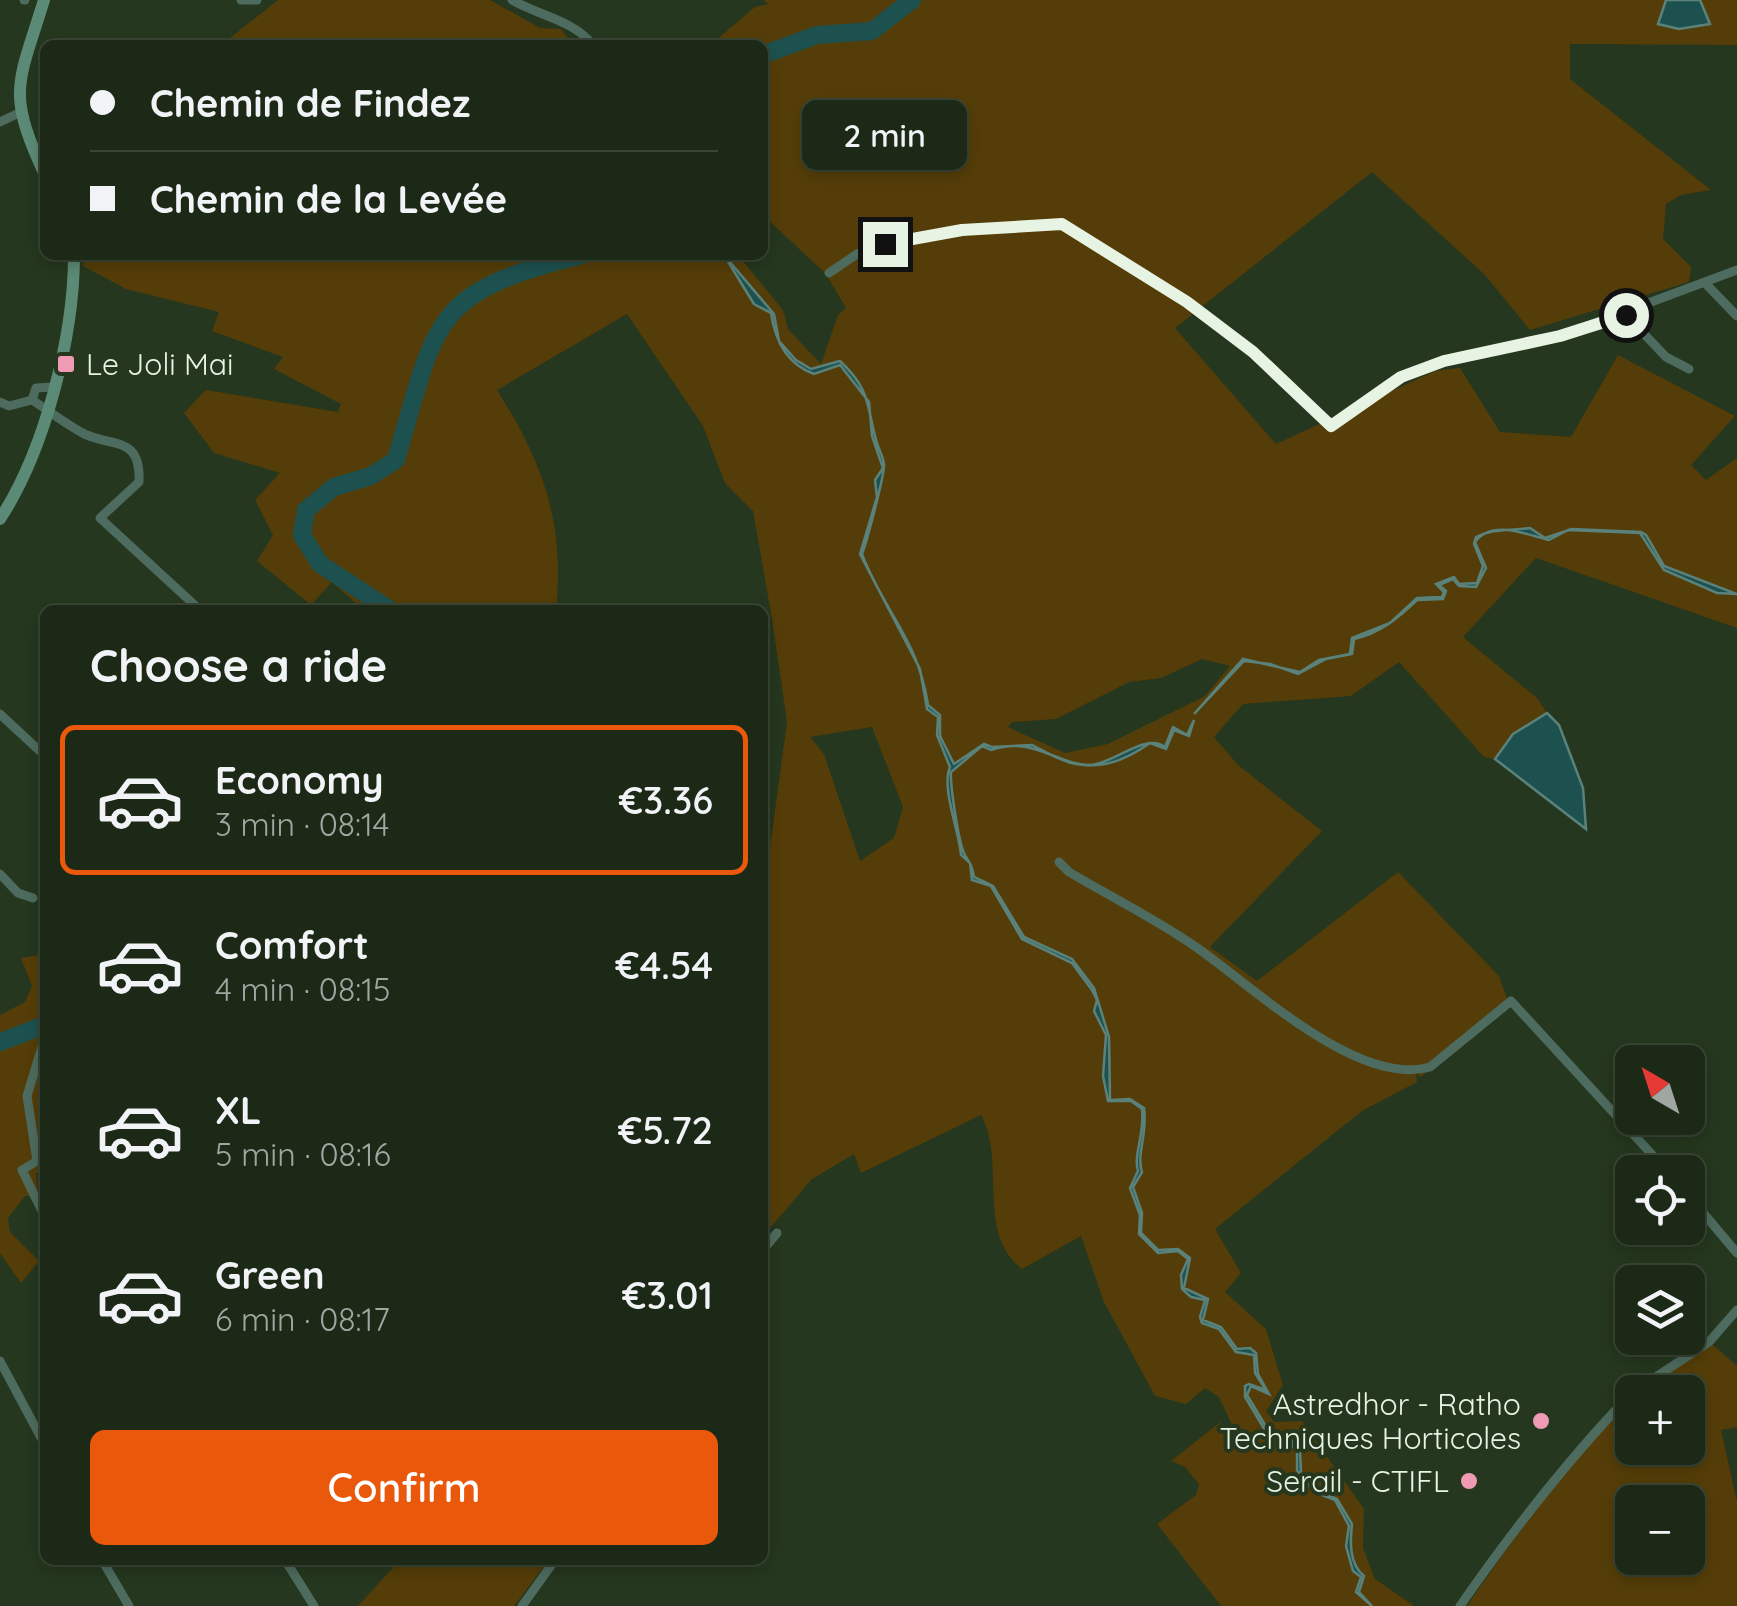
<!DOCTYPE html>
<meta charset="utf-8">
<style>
:root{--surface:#1c2916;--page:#293523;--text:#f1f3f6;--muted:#a0a6a1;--line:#3a4535;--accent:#ea580c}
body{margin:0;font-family:Quicksand,sans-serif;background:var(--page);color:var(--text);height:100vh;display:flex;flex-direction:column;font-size:38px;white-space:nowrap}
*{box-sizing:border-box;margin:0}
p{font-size:32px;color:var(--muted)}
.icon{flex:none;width:55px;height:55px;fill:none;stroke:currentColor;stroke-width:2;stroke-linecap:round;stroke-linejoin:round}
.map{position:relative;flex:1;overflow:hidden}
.drawer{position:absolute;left:40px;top:605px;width:728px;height:960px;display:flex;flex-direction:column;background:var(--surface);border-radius:15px;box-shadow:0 5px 15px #0003,0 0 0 2px var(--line)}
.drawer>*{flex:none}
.hud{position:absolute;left:40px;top:40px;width:728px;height:220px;border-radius:15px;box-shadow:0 5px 15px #0003,0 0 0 2px var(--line);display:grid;align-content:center;height:220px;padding:0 50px;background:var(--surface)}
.needle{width:65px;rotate:321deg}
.buttons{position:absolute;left:1615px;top:1045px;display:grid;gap:20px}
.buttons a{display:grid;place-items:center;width:90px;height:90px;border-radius:15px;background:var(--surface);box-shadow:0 5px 15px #0003,0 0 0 2px var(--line);font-size:50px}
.end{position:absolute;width:45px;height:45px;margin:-22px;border:12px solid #e7f3e3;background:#111;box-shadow:0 0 0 5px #111}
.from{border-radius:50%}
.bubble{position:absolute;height:70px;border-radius:15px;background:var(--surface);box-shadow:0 5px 15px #0003,0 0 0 2px var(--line);font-size:32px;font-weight:600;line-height:70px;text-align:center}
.hud b{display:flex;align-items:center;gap:35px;height:95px;font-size:38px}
.hud b+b{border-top:2px solid var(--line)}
.hud i{width:25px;height:25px;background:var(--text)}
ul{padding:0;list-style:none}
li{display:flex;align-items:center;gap:30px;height:150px;margin:0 20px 15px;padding:0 30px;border:5px solid transparent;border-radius:15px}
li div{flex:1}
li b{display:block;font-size:38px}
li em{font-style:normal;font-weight:600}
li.active{border-color:var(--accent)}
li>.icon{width:90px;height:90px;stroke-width:1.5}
h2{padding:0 50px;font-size:45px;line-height:120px}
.primary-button{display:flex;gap:20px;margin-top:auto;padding:20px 50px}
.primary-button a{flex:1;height:115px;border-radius:15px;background:var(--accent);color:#fff;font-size:40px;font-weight:600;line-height:115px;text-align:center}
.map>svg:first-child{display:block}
</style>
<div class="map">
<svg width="1737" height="1606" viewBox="0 0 1737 1606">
<rect width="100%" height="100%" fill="#25371e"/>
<!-- green -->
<g fill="#543d08" fill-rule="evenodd">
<path d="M278 0H490L540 28 561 29 573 45H221Z"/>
<path d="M764 0H1737V45L1570 44V79L1711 190 1681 195 1666 204 1663 239 1691 267 1689 282 1530 330 1485 275 1372 172 1175 328 1276 444 1435 371 1460 368 1500 432 1571 437 1618 355 1735 416 1691 465 1706 480 1737 458V628L1536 558 1463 637 1537 698 1547 713 1513 734 1495 759 1484 757 1399 662 1351 696 1243 704 1214 737 1238 765 1322 831 1210 947 1257 981 1398 872 1499 976 1510 1007 1421 1077 1416 1073 1417 1082 1362 1111 1215 1229 1241 1273 1225 1292 1266 1329 1283 1385 1266 1411 1274 1422 1302 1421 1364 1509 1363 1548 1375 1579 1414 1606H1221L1157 1524 1196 1495 1199 1484 1185 1467 1171 1461 1219 1423 1233 1427 1219 1397 1205 1388 1186 1404 1155 1396 1104 1302 1081 1236 1022 1269C975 1232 1007 1163 981 1115L861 1173 854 1154 812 1179 771 1227 763 1219V898L787 722 772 619 753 511 725 483 703 426 627 314 497 390C543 462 565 523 556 610H363L332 582 311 605 257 561 273 535 255 500 280 473 214 453 184 413 206 390 338 412 341 404 274 369 283 357 212 331 219 312 126 289 83 266 84 255H738L783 310 788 329 821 364 838 315 846 308 826 274 763 215 762 45H710L755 7 768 4ZM1202 659 1230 666 1205 696 1108 744 1065 753 1008 727 1012 722 1056 719 1129 682 1161 678ZM872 727 903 807 894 838 860 861 824 754 810 737Z"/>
<path d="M45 954V1170L36 1173 38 1196H25L8 1218 10 1232 39 1261 21 1283 0 1253V1015L25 1002 32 986 21 958Z"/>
<path d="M1712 1344 1737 1366V1427L1721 1430 1737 1502V1606H1467C1517 1533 1569 1461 1632 1399V1448H1688V1392H1639ZM1632 1502H1688V1558H1632Z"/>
<path d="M400 1560H549L514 1606H358Z"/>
</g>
<!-- water -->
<g fill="#1d514f" stroke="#5a827b" stroke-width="2.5">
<path d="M1666 0H1700L1710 24 1679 29 1658 24Z"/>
<path d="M724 255 774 314 779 341 796 360 811 369 840 361C872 391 866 406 877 443 879 450 884 458 884 465 884 477 867 541 862 554 884 612 918 639 928 705L940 715V736L954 764 984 744 992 747 1032 745C1048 753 1065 764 1084 765 1111 768 1144 731 1165 747L1173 727 1187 735 1194 720 1189 736 1174 730 1166 749 1150 743C1071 799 1052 729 991 750L982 746 951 772C950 785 959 846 965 855 970 864 972 865 974 877L993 886 1024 937 1072 959 1094 988 1109 1037 1110 1100 1130 1099 1144 1108C1148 1133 1136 1155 1142 1172L1133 1187 1142 1213 1141 1233 1158 1250 1178 1249 1190 1258 1184 1288 1208 1299 1203 1320 1221 1327 1237 1349 1250 1348 1256 1353 1258 1374 1269 1394 1251 1386 1247 1395 1268 1430 1287 1435 1300 1451 1301 1472 1318 1491 1337 1499 1352 1524C1350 1542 1349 1564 1364 1576L1359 1592 1372 1606 1356 1592 1361 1577 1353 1571 1346 1546 1349 1526 1335 1500 1314 1492 1297 1470V1452L1286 1438 1266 1432 1245 1397V1386L1249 1384 1266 1390 1255 1373 1254 1355 1236 1352 1219 1329 1202 1323 1200 1317 1205 1300 1191 1297 1182 1289 1181 1275 1188 1259 1178 1251 1158 1253 1139 1234 1140 1215 1130 1188 1138 1171C1133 1156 1145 1133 1142 1109L1131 1101H1108L1103 1076 1106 1035 1094 1011 1097 1000 1092 990 1072 963 1022 939 991 886 972 880 970 863 961 855C959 830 941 788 950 767L937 735 938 717 927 709 920 669 860 554 877 497 875 480 883 468 872 436 869 402 840 365 814 374C786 364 775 340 771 313L754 304Z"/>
<path d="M1530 528 1545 538 1572 529 1641 532 1646 535 1664 566 1737 594 1717 593 1664 570 1640 533 1568 530 1549 540C1529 536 1493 518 1475 542L1486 568 1476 587 1459 586 1453 579 1439 585 1446 591 1443 599 1417 600C1397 619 1380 633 1354 639L1352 654 1326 659 1298 674 1270 664 1244 661 1194 714 1243 659 1300 672 1319 660 1350 654 1352 638 1390 623 1417 598 1442 597 1444 592 1436 584 1454 577 1459 584 1477 583 1483 566 1474 544 1476 537C1493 528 1511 531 1530 528Z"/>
<path d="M1547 713 1559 725 1583 788 1586 829 1495 759 1513 734Z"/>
</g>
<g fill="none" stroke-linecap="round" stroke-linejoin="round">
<!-- river -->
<g stroke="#1d514f" stroke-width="18">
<path d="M762 55 817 35 872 31 912 0"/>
<path d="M390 610 320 564 302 535 306 510 334 487 371 476 396 460C437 320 430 292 582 255"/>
<path d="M0 1042 45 1025"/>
</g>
<!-- street -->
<g stroke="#4d6b5e" stroke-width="9">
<path d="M24 0H25"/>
<path d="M241 0H257"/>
<path d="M512 0C540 16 573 20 593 45"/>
<path d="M0 122 19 113"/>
<path d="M829 273 857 254 885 244 961 230 1063 224 1187 302 1253 352 1331 426 1401 377 1444 361 1560 336 1737 270"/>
<path d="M1706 284 1737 316"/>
<path d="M1626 315 1666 357 1689 369"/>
<path d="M52 387 36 388 32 400C45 408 74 430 87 435 115 447 141 437 139 482L100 518 200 610"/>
<path d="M0 402 9 406 32 400"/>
<path d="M0 714 43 754"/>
<path d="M1059 862 1069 872C1111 897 1156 919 1196 947 1251 985 1358 1088 1430 1067L1511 1001 1668 1172"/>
<path d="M0 874 18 893 33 898"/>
<path d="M45 1037 27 1096 37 1161 22 1170 45 1217"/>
<path d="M1688 1195 1737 1253"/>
<path d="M762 1251 777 1233"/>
<path d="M0 1361 45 1445"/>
<path d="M1633 1392 1709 1342 1737 1310"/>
<path d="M102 1560 129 1606"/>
<path d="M285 1560 314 1606"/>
<path d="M522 1606 555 1560"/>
<path d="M1460 1606C1513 1530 1567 1460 1632 1393"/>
</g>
<!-- secondary -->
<g stroke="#5b8b76" stroke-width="12">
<path d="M44 0C18 85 6 91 45 175"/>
<path d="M0 519C45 450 74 336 74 255"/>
</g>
</g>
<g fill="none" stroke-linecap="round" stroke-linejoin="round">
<!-- route -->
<path stroke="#e7f3e3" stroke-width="12" d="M885 244 962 230 1062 224 1187 302 1253 352 1331 426 1401 377 1444 361 1560 336 1626 315"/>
</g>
<!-- markers -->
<g fill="#f19ab4" stroke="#25371e" stroke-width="4">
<rect x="56" y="354" width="20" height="20" rx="5"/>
<circle cx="1541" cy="1421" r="10"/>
<circle cx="1469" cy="1481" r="10"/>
</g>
<g text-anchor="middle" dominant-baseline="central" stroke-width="8" stroke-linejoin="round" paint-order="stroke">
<!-- poi labels -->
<g font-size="30" fill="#e7f3e3" stroke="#25371e" text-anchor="end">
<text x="86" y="364" text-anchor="start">Le Joli Mai</text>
<text x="1521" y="1404">Astredhor - Ratho<tspan x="1521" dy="34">Techniques Horticoles</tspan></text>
<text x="1449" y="1481">Serail - CTIFL</text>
</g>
</g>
</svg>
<div class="buttons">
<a><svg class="needle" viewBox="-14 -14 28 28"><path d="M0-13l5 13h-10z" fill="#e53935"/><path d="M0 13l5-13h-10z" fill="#a0a6a1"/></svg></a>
<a><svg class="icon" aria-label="locate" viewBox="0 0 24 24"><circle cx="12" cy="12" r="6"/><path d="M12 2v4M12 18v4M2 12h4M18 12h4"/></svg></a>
<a><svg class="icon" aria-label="layers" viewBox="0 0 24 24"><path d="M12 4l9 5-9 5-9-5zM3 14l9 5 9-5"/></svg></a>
<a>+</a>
<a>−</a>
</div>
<i class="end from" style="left:1626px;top:315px"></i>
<i class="end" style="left:885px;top:244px"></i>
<div class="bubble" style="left:802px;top:100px;width:165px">2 min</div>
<div class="hud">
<b><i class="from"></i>Chemin de Findez</b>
<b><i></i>Chemin de la Levée</b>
</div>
<section class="drawer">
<h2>Choose a ride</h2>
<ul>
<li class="active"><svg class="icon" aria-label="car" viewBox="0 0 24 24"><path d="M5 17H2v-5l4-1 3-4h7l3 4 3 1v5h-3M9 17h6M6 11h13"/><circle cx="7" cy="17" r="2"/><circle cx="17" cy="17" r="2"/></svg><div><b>Economy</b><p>3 min · 08:14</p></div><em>€3.36</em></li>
<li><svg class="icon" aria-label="car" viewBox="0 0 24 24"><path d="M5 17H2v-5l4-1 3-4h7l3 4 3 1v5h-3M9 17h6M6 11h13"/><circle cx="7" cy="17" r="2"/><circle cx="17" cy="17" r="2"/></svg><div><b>Comfort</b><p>4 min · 08:15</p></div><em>€4.54</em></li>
<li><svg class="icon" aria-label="car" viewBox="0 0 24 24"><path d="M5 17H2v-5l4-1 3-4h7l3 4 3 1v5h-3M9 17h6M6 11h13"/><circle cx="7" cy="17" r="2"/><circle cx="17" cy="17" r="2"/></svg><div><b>XL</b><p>5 min · 08:16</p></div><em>€5.72</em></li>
<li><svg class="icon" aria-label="car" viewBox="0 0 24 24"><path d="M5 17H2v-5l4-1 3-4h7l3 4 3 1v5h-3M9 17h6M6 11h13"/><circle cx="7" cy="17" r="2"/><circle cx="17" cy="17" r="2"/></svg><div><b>Green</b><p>6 min · 08:17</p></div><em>€3.01</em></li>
</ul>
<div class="primary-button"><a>Confirm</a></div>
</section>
</div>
